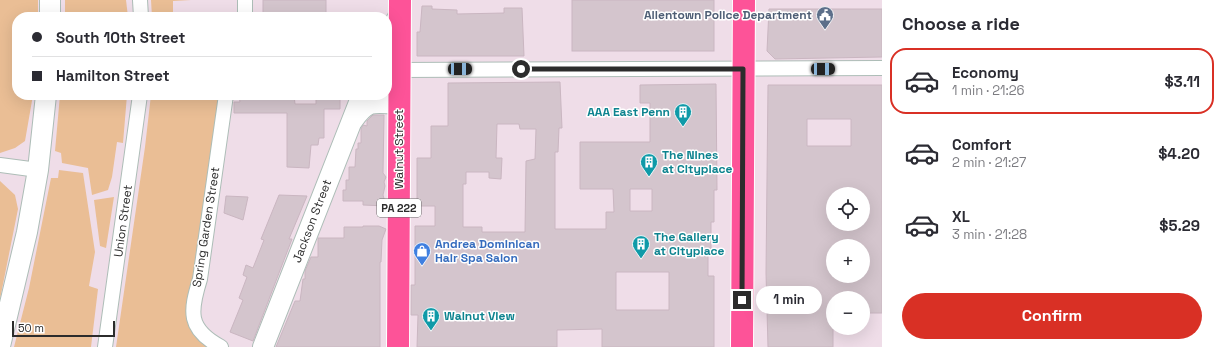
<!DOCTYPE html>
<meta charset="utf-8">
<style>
:root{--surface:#fff;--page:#f7f7f7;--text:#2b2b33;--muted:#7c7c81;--line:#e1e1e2;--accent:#d93025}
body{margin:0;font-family:"Space Grotesk",sans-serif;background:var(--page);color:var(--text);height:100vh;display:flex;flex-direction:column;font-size:15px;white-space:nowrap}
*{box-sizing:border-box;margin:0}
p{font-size:13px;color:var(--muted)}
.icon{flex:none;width:22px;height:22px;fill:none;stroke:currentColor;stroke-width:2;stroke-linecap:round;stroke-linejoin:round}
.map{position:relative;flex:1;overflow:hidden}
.panel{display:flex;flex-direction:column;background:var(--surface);width:340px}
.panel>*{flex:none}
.top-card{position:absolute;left:12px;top:12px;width:380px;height:88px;border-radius:16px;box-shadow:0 4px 16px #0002;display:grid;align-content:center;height:88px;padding:0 20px;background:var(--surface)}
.buttons{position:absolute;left:826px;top:187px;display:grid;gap:8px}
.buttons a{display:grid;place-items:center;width:44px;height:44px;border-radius:50%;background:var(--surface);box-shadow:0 4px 16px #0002;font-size:20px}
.scale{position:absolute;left:12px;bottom:10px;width:103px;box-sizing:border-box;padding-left:4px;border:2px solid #2c2c2c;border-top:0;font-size:11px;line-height:14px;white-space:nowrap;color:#2c2c2c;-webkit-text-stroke:3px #fff;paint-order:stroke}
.end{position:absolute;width:18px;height:18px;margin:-9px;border:5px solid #2c2c2c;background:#fff;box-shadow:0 0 0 2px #fff}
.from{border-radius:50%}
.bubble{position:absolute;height:28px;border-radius:14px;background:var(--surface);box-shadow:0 4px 16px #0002;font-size:13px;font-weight:700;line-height:28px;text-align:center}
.car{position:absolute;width:12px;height:24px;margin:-12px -6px;border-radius:5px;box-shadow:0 0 3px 1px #0007;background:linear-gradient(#222 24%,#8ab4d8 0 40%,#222 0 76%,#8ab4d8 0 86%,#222 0)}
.top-card b{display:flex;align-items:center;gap:14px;height:38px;font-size:15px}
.top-card b+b{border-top:1px solid var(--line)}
.top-card i{width:10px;height:10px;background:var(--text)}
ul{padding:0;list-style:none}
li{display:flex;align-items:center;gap:12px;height:66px;margin:0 8px 6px;padding:0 12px;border:2px solid transparent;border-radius:16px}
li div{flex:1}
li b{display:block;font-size:15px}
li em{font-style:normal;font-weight:700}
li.selected{border-color:var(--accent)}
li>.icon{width:36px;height:36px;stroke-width:1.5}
h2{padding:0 20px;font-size:18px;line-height:48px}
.button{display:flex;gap:8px;margin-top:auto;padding:8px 20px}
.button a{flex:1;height:46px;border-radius:24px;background:var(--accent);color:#fff;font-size:16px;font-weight:700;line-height:46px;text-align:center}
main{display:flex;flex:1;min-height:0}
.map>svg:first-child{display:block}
</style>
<main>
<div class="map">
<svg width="882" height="347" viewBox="0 0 882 347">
<rect width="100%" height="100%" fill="#efdde8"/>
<!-- green -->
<g fill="#eabe95">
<path d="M0 0H38V17H17V95H33L25 141 15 148 0 153Z"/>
<path d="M65 0H126L128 17H65Z"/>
<path d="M151 0H191L173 1V17H152Z"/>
<path d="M60 95H127L123 143 117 142 112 177 108 190 92 195 88 168 62 163 61 153 55 151Z"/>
<path d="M151 95H221L194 278C183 307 182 326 207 347H116L145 147Z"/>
<path d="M59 170 83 173 95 252 89 286 98 289 91 347H14L29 288 51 178H58Z"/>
<path d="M0 181 15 195 18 209 0 299Z"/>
<path d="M114 197 106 248 100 246 94 200Z"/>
</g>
<!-- building -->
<g fill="#d4c5cd" stroke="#cab6c1" fill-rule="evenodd">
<rect x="263" y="0" width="63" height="17"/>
<rect x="572" y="0" width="142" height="51"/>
<path d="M422 6H432V9L457 10V14L504 13V8H522L524 56H417V32H420Z"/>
<path d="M769 9H882V57L775 59 767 51Z"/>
<path d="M560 82 562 128H559L558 152H555V229H606V212H614L613 189H580V142H650V103H640V85L716 84 717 190H714V222H711V249H708V276H714V347H602V329L557 330V347H417L418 315H411V285H415V226H435V206H417V158H431V126H448V83ZM497 124H519L520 129H536L535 159 526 161 525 232H482V227H463V184H466V172H489V178L501 179 502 158H496ZM630 189H652V211H630ZM616 272H669V310H616Z"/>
<path d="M768 85H882V313H863V298H833V347H768L766 273ZM807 119H851V146H807ZM833 194H863V224H833ZM833 246H863V276H833Z"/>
<path d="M239 95H294L295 104H316V95H340V109H324V138H319L318 145H311L309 168 287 167V113H234V102H240Z"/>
<path d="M373 115H384L383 173 386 177 384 182 385 186 383 195 386 206 363 205V201H343V190H346V180H349V167H355L356 149H358V143H361V129L363 125 367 126V121Z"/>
<path d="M279 195 307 196 289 239H292L253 341 230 332 243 300 239 298 247 277 243 275 246 265 253 268 264 240 261 239Z"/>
<path d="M226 196 248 197 243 220 224 213Z"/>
<path d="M363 226H379L386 229 382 240 381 262H380V347H276L295 301H300L303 279H305V271L311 257H318V238H344V227H363Z"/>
</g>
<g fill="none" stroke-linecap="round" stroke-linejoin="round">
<!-- street casing -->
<g stroke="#adbdb7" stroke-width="16">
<g id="street">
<path d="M140 0 141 17"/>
<path d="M245 0V17"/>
<path d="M387 38 394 18"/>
<path d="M399 70 882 68"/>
<path d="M0 165 38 170"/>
<path d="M105 347 140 95"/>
<path d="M221 347C187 329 190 311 200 279L226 95"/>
</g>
</g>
<!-- secondary casing -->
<g stroke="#adbdb7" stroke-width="22">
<g id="secondary">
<path d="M50 17V0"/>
<path d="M353 120C369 98 374 103 399 104"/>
<path d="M0 346 27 232 38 170 46 95"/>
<path d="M263 347 362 95"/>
</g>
</g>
<!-- primary casing -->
<g stroke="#fff" stroke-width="24">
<g id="primary">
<path d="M398 347 400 0"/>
<path d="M742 347 744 0"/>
</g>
</g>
<!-- street -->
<use href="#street" stroke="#fff" stroke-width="14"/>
<!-- secondary -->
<use href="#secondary" stroke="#fff" stroke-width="20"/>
<!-- primary -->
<use href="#primary" stroke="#fd5398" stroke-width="22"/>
</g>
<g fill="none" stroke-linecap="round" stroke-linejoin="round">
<!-- route -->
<path stroke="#2c2c2c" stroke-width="5" d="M521 69H743L742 300"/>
</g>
<!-- icons -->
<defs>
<g id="civic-pin" transform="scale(0.9)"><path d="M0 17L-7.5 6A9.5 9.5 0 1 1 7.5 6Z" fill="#5c6f8a" stroke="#fff"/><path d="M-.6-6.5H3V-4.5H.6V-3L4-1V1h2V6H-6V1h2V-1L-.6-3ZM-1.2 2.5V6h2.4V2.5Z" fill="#fff"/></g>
<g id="building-pin" transform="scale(0.9)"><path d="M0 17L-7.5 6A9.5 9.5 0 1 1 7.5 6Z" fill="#0f9aa8" stroke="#fff"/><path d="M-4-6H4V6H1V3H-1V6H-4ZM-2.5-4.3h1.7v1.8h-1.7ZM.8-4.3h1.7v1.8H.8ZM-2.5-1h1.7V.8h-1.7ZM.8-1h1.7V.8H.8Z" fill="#fff"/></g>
<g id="shop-pin" transform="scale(0.9)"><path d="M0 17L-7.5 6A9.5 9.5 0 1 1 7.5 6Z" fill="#3f7fe0" stroke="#fff"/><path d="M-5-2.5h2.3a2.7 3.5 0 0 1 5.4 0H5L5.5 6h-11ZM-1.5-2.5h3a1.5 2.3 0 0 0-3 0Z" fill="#fff"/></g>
</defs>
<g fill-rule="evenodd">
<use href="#civic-pin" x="825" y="15"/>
<use href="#building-pin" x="683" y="112"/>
<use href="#building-pin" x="649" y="162"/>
<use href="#building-pin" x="641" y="244"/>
<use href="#shop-pin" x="422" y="251"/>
<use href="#building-pin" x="431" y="316"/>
</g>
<g text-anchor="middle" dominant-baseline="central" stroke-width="3" stroke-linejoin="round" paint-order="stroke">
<!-- shield labels -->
<rect fill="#fff" stroke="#6b6b6b" stroke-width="1" x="377" y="199" width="44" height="18" rx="3"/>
<g font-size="11" font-weight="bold" fill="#2c2c2c">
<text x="399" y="208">PA 222</text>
</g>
<!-- service labels -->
<g font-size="12" font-weight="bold" fill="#4e5e75" stroke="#fff" text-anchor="end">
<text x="812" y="15">Allentown Police Department</text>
</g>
<!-- culture labels -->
<g font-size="12" font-weight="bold" fill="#0d838f" stroke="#fff" text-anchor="start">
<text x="670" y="112" text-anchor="end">AAA East Penn</text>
<text x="662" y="155">The Nines<tspan x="662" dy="14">at Cityplace</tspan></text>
<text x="654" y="237">The Gallery<tspan x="654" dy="14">at Cityplace</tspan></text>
<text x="444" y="316">Walnut View</text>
</g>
<!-- street labels -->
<g font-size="12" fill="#2c2c2c" stroke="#fff">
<text transform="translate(399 149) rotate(-90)">Walnut Street</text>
<text transform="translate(123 221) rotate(-82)">Union Street</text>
<text transform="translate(312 221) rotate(-69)">Jackson Street</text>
<text transform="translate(206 227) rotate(-81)">Spring Garden Street</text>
</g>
<!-- shop labels -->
<g font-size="12" font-weight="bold" fill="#366cbe" stroke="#fff" text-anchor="start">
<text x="435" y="244">Andrea Dominican<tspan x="435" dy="14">Hair Spa Salon</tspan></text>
</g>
</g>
</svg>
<div class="buttons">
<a><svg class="icon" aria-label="locate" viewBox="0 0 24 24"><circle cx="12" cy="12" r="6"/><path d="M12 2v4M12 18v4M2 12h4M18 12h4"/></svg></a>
<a>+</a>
<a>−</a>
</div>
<div class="scale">50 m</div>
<i class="end from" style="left:521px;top:69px"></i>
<i class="end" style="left:742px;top:300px"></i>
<div class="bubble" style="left:756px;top:286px;width:66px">1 min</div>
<i class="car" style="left:460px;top:69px;rotate:90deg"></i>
<i class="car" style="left:823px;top:69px;rotate:90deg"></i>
<div class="top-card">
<b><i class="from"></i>South 10th Street</b>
<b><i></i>Hamilton Street</b>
</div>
</div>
<section class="panel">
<h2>Choose a ride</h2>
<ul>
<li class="selected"><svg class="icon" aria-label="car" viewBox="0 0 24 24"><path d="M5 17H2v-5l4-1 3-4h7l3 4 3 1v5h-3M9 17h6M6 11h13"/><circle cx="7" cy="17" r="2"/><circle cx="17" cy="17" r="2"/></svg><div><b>Economy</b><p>1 min · 21:26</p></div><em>$3.11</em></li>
<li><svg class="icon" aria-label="car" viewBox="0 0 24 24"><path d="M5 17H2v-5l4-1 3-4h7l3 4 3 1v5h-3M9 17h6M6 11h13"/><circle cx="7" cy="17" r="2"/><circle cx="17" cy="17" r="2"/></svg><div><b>Comfort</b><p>2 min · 21:27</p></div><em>$4.20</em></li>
<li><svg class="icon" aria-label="car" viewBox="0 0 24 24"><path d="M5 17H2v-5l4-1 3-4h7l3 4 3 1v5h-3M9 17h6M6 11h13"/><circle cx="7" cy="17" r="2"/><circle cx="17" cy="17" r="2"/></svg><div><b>XL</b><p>3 min · 21:28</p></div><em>$5.29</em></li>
</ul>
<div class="button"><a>Confirm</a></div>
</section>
</main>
